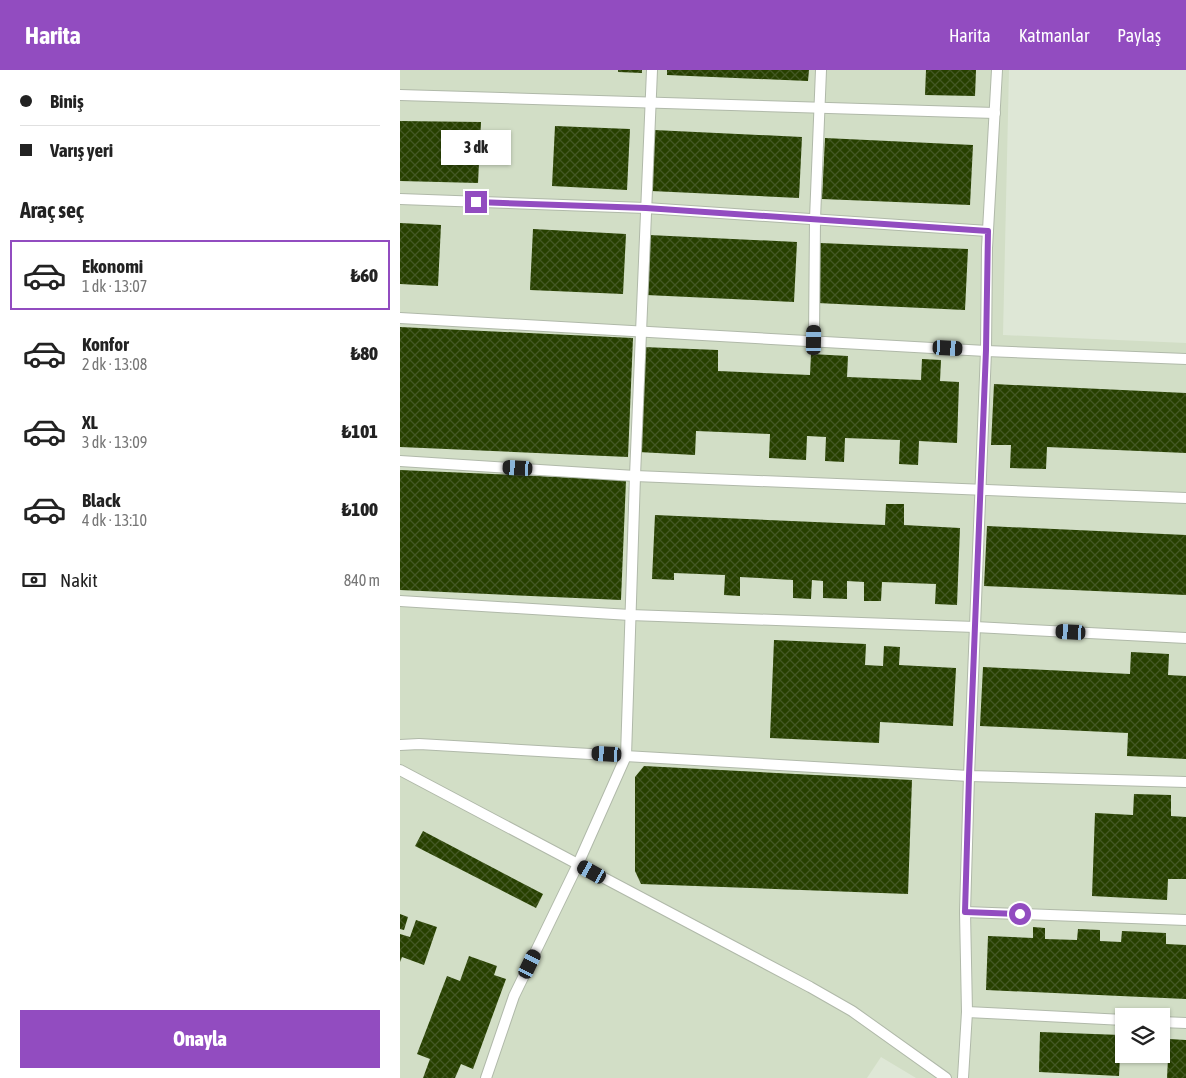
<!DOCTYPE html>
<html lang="tr">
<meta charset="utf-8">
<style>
:root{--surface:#fff;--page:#f6f6f6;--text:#222;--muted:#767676;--line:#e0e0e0;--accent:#924cc0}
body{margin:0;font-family:"Asap Condensed",sans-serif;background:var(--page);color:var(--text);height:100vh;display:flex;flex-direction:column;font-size:19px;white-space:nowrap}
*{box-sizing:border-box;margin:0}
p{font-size:16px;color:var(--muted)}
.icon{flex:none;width:28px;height:28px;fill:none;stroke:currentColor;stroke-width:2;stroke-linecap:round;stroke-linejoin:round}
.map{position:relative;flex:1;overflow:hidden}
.panel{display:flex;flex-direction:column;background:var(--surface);width:400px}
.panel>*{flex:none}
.guide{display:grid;align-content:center;height:110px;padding:0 20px;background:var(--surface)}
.tools{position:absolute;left:715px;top:938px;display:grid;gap:10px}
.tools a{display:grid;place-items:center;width:55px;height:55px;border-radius:0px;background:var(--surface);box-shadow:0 1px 4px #0004;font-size:25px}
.end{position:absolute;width:22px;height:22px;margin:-11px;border:6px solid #924cc0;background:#fff;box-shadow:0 0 0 2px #fff}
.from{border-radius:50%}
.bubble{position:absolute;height:35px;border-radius:0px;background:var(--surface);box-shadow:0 1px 4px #0004;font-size:16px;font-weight:800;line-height:35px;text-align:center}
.car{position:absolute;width:15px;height:30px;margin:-15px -8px;border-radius:6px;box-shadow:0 0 4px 1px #0007;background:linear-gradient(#222 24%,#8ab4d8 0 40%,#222 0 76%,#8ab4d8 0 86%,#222 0)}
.guide b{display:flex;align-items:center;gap:18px;height:48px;font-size:19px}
.guide b+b{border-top:1px solid var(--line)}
.guide i{width:12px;height:12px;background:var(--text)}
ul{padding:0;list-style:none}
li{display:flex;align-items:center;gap:15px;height:70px;margin:0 10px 8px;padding:0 10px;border:2px solid transparent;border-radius:0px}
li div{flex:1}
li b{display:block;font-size:19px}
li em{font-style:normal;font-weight:800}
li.current{border-color:var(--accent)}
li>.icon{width:45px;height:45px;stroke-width:1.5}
h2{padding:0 20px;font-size:22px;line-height:60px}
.pay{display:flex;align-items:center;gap:12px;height:55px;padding:0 20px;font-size:19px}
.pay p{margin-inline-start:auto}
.cta{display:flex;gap:10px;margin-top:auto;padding:10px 20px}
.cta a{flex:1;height:58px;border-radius:0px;background:var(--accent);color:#fff;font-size:20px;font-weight:800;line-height:58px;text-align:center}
header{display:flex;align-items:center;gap:30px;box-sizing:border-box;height:70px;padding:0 25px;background:var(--accent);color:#fff}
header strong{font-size:24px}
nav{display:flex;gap:28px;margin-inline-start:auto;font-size:18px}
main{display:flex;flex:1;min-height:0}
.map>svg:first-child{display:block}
</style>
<header>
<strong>Harita</strong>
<nav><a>Harita</a><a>Katmanlar</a><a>Paylaş</a></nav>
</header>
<main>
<section class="panel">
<div class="guide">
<b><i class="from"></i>Biniş</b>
<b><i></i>Varış yeri</b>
</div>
<h2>Araç seç</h2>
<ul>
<li class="current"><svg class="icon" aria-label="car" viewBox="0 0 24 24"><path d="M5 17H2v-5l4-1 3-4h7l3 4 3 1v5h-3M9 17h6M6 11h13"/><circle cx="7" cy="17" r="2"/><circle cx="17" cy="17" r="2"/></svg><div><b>Ekonomi</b><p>1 dk · 13:07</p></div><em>₺60</em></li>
<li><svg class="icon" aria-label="car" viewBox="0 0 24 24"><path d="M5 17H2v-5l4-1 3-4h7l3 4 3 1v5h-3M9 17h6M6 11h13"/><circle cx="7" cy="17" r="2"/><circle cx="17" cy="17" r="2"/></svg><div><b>Konfor</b><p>2 dk · 13:08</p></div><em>₺80</em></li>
<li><svg class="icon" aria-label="car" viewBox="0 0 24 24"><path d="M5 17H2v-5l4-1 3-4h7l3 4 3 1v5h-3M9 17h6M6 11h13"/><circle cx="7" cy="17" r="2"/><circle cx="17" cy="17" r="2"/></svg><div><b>XL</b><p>3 dk · 13:09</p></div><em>₺101</em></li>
<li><svg class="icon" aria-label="car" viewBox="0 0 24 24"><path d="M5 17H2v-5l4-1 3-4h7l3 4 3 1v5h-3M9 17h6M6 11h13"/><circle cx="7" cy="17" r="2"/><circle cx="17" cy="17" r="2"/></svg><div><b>Black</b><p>4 dk · 13:10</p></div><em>₺100</em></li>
</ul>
<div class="pay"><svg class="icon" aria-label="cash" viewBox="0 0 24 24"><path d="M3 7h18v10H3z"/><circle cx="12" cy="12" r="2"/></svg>Nakit<p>840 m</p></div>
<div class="cta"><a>Onayla</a></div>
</section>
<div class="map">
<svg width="786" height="1008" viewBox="0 0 786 1008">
<defs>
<pattern id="building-cross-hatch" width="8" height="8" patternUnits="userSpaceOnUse" patternTransform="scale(1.25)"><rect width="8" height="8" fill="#274000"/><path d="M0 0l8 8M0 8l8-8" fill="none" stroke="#445825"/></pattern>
</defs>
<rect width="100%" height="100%" fill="#dee7d6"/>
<!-- built -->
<path fill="#d2dec6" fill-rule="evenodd" d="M0 0H609L603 265 786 273V1008H516L481 987 467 1008H0ZM724 946H761V984H724Z"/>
<!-- building -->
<g fill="url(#building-cross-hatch)">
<path d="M218 0H242V3L218 2Z"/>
<path d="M267 0H409L408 11 267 5Z"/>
<path d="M526 0H576L575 26 525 25Z"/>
<path d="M0 51 81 52 78 113 0 111Z"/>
<path d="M155 56 230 59 227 120 152 116Z"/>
<path d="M254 60 402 67 399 128 251 121Z"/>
<path d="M425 68 573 75 570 135 422 129Z"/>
<path d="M0 153 41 155 38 216 0 214Z"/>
<path d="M133 159 226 164 223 224 130 220Z"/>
<path d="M249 165 397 172 394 232 246 225Z"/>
<path d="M420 173 568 179 565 240 417 233Z"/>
<path d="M0 257 233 268 228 387 0 377Z"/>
<path d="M243 277 318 280V301L410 305 411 284 448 286 447 307 521 310 522 289 541 290 540 311 559 312 557 373 519 371 518 395 499 394 500 370 445 368 444 392 425 391 426 367 407 366 406 390 369 388 370 364 296 361 295 385 238 382Z"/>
<path d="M594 314 786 323V383L647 377 646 399 610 398 611 375H591Z"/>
<path d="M0 400 226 410 221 530 0 520Z"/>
<path d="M486 434H504V455L560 458 557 535 535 534 536 514 482 512 481 531H464V512L447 511V529L423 528V511L412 510 411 529 393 528V510L340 507V526L324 525 325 505 274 503V510L252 509 255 445 485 455Z"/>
<path d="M587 456 786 465V525L584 516Z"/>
<path d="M374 570 466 574 465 595 483 596 484 576 500 577 499 595 556 598 553 656 480 652 479 673 370 668Z"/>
<path d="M731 582 769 584 768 605 786 606V689L727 686 728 663 580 656 583 597 730 604Z"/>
<path d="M244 696 512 710 508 824 241 814 235 801V707Z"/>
<path d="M734 724 771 725V746L786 747V809H768L767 830 692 826 695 743 733 745Z"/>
<path d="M23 761 143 824 136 838 15 776Z"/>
<path d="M0 844 8 847 4 860 0 859Z"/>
<path d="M16 850 37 857 24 895 2 887 0 892V864L10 867Z"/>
<path d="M633 857 645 858V869L677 870 678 859 700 860V871L721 872 722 861 766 863V874L786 875V929L586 920 588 866 633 868Z"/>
<path d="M69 886 97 896 94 905 106 909 73 999 61 994 55 1008H23L30 989 17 984 47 906 60 911Z"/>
<path d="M640 962 721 965 719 1006 639 1002Z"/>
<path d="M769 969 786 970V1008H767Z"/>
</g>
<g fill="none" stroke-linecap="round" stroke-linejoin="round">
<!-- street casing -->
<g stroke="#b0b9a9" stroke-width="12">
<g id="street">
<path d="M0 25 595 43"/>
<path d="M0 129 246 138 588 161"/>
<path d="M0 248 586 281 786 289"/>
<path d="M414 270 415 149 421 0"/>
<path d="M0 391 235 406 786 428"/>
<path d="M0 531 230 545 575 557 786 568"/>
<path d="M0 675 19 674 569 706 786 712"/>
<path d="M0 700 410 917 452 941 546 1008"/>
<path d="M565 842 786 850"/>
<path d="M567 942 724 950"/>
<path d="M761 952 786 953"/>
<path d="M86 1008 114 926 178 794 226 686 235 406 252 0"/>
<path d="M563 1008 567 942 565 842 569 706 586 281 587 178 597 0"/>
</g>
</g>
<!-- street -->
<use href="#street" stroke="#fff" stroke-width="10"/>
</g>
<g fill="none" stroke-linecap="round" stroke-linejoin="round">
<!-- route -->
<path stroke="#924cc0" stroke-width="6" d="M76 132 246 138 588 161 586 280 569 706 565 842 620 844"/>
</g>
</svg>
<div class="tools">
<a><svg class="icon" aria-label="layers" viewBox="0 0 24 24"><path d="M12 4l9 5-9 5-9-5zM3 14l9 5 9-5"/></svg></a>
</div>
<i class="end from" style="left:620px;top:844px"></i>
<i class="end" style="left:76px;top:132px"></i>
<div class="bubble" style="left:41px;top:60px;width:70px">3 dk</div>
<i class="car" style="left:414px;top:270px;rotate:1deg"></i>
<i class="car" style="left:548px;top:278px;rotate:93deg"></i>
<i class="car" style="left:118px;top:398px;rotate:273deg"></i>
<i class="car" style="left:671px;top:562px;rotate:273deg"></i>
<i class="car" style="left:207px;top:684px;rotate:273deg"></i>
<i class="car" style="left:192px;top:802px;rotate:299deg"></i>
<i class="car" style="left:130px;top:894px;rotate:26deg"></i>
</div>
</main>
